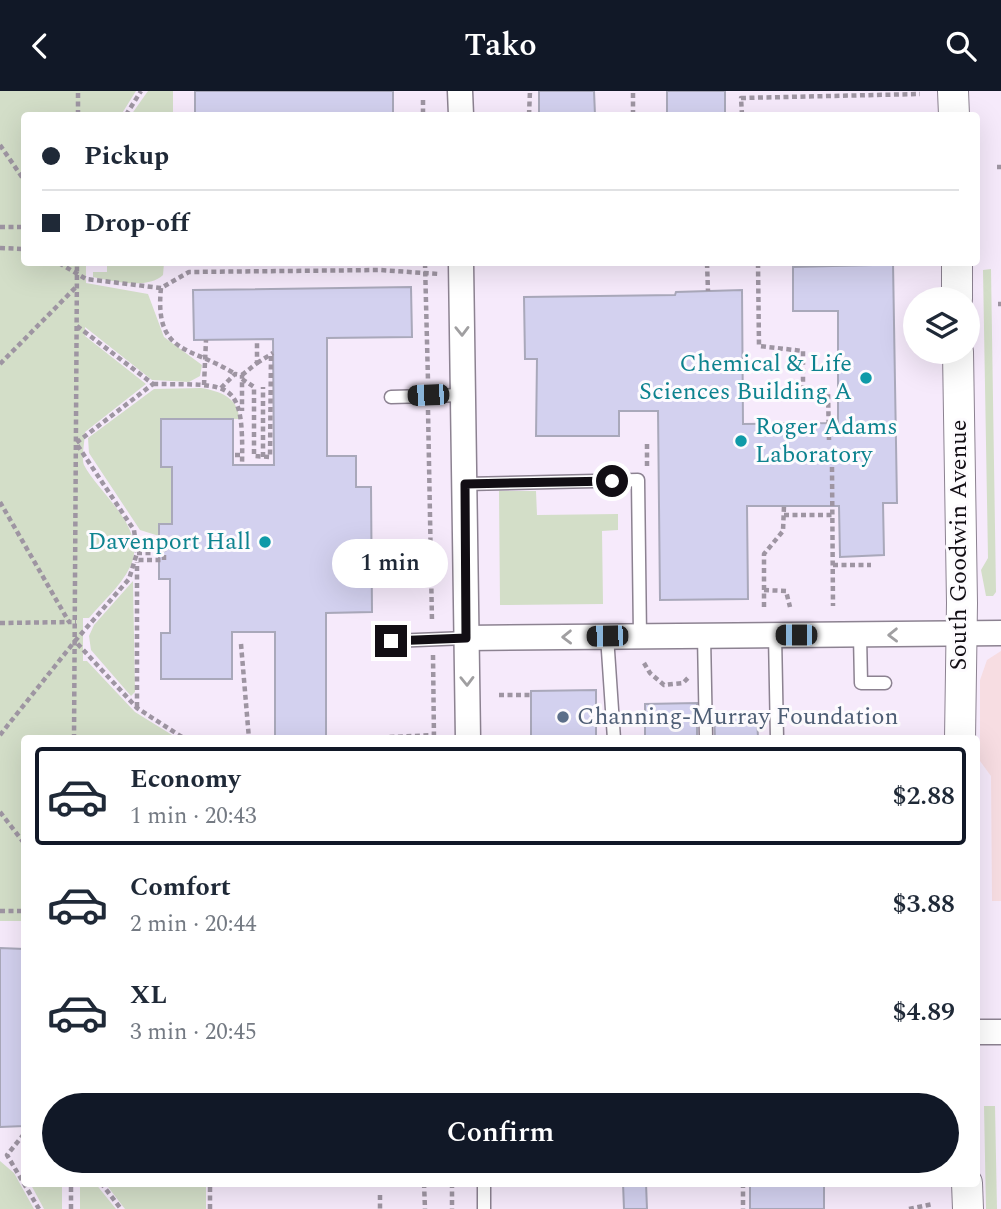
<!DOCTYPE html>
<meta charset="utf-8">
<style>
:root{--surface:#fff;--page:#f6f6f7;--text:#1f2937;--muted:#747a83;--line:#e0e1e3;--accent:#111827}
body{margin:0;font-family:Spectral,serif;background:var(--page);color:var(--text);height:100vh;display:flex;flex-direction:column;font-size:26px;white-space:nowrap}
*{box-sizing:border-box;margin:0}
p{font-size:23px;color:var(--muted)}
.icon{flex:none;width:38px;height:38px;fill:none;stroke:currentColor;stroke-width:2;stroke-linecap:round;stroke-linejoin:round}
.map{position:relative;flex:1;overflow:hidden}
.side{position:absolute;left:21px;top:644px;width:959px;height:452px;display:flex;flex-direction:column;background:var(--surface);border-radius:7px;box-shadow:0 7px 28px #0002}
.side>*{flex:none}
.hud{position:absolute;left:21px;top:21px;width:959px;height:154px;border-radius:7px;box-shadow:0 7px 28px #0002;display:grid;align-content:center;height:154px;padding:0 21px;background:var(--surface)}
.controls{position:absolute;left:903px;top:196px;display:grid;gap:14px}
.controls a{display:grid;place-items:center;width:77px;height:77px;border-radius:50%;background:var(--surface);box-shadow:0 7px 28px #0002;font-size:35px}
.end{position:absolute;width:32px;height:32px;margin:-16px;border:9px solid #120e14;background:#fff;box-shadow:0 0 0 4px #fff}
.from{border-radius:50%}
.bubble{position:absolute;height:49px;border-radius:24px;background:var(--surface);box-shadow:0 7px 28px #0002;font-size:23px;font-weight:600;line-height:49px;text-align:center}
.car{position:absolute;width:21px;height:42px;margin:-21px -10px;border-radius:9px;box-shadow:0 0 5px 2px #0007;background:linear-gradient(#222 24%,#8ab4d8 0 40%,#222 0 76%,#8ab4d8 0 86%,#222 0)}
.hud b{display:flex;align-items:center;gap:24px;height:66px;font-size:26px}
.hud b+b{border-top:2px solid var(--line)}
.hud i{width:18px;height:18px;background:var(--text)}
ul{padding:12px 0 0;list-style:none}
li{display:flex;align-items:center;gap:21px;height:98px;margin:0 14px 10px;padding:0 7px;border:4px solid transparent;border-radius:7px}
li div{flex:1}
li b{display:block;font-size:26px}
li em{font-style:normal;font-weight:600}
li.active{border-color:var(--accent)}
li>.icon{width:63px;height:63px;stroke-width:1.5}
.primary-button{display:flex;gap:14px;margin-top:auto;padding:14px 21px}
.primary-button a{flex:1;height:80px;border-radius:42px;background:var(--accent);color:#fff;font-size:28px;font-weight:600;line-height:80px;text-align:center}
header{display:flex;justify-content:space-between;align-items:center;height:91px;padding:0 21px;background:var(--accent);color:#fff;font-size:32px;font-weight:600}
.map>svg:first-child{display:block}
</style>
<header><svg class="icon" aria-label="back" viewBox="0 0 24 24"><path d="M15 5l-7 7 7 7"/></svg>Tako<svg class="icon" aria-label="search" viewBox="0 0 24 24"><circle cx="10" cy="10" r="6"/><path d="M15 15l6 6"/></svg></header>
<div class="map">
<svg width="1001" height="1118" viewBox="0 0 1001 1118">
<rect width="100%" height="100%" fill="#f6eafb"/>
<!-- commercial -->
<path fill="#f7dde2" d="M1001 560V810H992L991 685 980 670V589L987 569Z"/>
<!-- green -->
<g fill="#d3dec8">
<path d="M0 0H136L121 24H24V172H86V192L148 203 164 246 202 274 200 285 189 291 152 289 85 236V245L146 293 85 341C85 349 81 367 84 374 99 403 149 438 130 476 121 495 102 511 89 527H83V570H87L135 621 177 647 24 648V830H0Z"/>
<path d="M148 0H173V24H131Z"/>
<path d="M107 172H164L163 184C147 199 112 190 93 186V181H107Z"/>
<path d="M991 178 996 501 993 505H986L981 479 988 467 983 179Z"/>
<path d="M201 297C220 300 239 307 239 328L161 329V375L172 376V433H160L159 445 140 439 89 362 88 347 154 298Z"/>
<path d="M499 400H536L537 424 618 423V439L602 440 603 513 500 514Z"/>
<path d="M133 490 135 601 131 605 91 559 89 545 94 534Z"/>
<path d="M984 1015H995L997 1118H986Z"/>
<path d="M0 1070 14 1082 34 1118H0Z"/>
<path d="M30 1092H62V1118H44Z"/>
<path d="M80 1092H95L116 1118H80Z"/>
<path d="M105 1092H206V1118H125Z"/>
</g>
<!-- building -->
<g fill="#d3d1ef" stroke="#a9a8ba" stroke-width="2">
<rect x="195" y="0" width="198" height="24"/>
<path d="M539 0H594L595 24H539Z"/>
<rect x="667" y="0" width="58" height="24"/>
<path d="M872 172H893L897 412H883L884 464 840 466 839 415H747L748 508 660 509 658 320H619V345H536L537 268H525L524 206 675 204 676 201 742 199 743 333 838 332V220H793V176L872 174Z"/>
<path d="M411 196 412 246 327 247V365H356V396H371L372 521 326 522V648H275V541H232V588H161V542H170V488H159V433H172V376H161V328H233V374H274L273 248 194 249 193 199Z"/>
<path d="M596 599V648H531V600Z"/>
<path d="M697 612V648H645V613Z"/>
<path d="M757 621 758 648H715L714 622Z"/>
<path d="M0 857 24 858V1035L0 1036Z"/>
<path d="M623 1092H646L647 1118H624Z"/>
<rect x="750" y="1092" width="74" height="26"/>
</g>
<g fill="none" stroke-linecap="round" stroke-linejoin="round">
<!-- service casing -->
<g stroke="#8c8291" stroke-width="15">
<g id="service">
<path d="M391 306 463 304"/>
<path d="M465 393 638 389 640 545"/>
<path d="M775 544 777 648"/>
<path d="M860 544 861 592H885"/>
<path d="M607 545 614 648"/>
<path d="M704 545 706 648"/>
<path d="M392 550 466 547"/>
<path d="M484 1092V1118"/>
</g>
</g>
<!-- minor casing -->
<g stroke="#8c8291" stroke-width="27">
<g id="minor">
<path d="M460 0 461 24"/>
<path d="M461 172 468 648"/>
<path d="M466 547 1001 542"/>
<path d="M976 941H1001"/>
</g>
</g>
<!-- tertiary casing -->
<g stroke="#8c8291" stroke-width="32">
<g id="tertiary">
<path d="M953 0 954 24"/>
<path d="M957 172V208"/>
<path d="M958 261 962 512 960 648"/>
<path d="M967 1092 968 1118"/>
</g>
</g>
<!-- path -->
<g stroke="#9e95a2" stroke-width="4.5" stroke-dasharray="5 3.5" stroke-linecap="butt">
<path d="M423 9V24"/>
<path d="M78 24V0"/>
<path d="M126 24 141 0"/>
<path d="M529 24 530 0"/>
<path d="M633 24V0"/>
<path d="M742 24 741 7 920 3"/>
<path d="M0 54 24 89"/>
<path d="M997 76H1001"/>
<path d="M0 136H24"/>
<path d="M0 157 24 158"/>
<path d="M59 172 86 188 161 197 189 181 380 179 439 183"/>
<path d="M425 172 428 290"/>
<path d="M707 172 708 200"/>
<path d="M758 172 759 255 803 260V301H828L829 349"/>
<path d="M161 197C154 265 192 255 235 283"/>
<path d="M998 213H1001"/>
<path d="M77 235 153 293 76 352 134 439 137 462 129 488 75 550 137 617 185 648"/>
<path d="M257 272 273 262"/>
<path d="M0 273 77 195"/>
<path d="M242 284 257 272V249"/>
<path d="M242 288 254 296V365L270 366 271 262"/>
<path d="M153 293C232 294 244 287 242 374"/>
<path d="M204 294 206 249"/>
<path d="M221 297 235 283 242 284V320"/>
<path d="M428 319 432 531"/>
<path d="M647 353V376"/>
<path d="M235 364H242"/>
<path d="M263 366V296"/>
<path d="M832 376 833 515"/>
<path d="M0 411 69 531H76"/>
<path d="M784 424H832"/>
<path d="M137 457H164V469H137"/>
<path d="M137 462H164"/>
<path d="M833 474H871"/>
<path d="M764 499 786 500 790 516"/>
<path d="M764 516V463L783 440 784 415"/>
<path d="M0 532 69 531"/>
<path d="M241 553 249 648"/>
<path d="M433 564 434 648"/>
<path d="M644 572 650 582 664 594 683 592 689 586"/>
<path d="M499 604H531"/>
<path d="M137 616V471"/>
<path d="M0 644 75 550"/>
<path d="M74 648 77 172"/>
<path d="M347 648 434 644"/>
<path d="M0 721 24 752"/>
<path d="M0 820H24"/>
<path d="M24 1043 7 1064 39 1118"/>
<path d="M101 1092 121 1118"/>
<path d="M424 1092 425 1118"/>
<path d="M452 1092V1118"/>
<path d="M743 1092V1118"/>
<path d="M380 1104V1118"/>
<path d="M71 1118V1092"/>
<path d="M210 1118V1092"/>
<path d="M909 1118 933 1113"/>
</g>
<!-- service -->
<use href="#service" stroke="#fff" stroke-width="12"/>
<!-- minor -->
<use href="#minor" stroke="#fff" stroke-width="24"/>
<!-- tertiary -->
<use href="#tertiary" stroke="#fff" stroke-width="30"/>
</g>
<!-- one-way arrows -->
<defs><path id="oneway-chevron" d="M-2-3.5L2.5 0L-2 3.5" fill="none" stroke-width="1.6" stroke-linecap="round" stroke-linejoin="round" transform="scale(1.75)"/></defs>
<g stroke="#a09fa1">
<use href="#oneway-chevron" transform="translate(462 240) rotate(89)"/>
<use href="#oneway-chevron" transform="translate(893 544) rotate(179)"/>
<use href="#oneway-chevron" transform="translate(567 546) rotate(179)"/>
<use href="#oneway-chevron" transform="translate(467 590) rotate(89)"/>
</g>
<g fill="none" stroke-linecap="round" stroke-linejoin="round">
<!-- route -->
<path stroke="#120e14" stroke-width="9" d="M391 550 466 547 465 393 612 390"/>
</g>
<!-- markers -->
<g fill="#0f9aa8" stroke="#fdfbfe" stroke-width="2.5">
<circle cx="866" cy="287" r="7"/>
<circle cx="741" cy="350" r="7"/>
<circle cx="265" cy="451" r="7"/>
</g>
<circle fill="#5c6f8a" stroke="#fdfbfe" stroke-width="2.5" cx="563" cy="626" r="7"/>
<g text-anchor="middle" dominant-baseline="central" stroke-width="6" stroke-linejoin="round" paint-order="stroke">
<!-- culture labels -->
<g font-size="24" fill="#0d838f" stroke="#fdfbfe" text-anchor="end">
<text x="852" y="273">Chemical &amp; Life<tspan x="852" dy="28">Sciences Building A</tspan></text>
<text x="755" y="336" text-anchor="start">Roger Adams<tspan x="755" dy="28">Laboratory</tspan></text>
<text x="251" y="451">Davenport Hall</text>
</g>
<!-- street labels -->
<g font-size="24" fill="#120e14" stroke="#fdfbfe">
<text transform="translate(959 454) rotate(-90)">South Goodwin Avenue</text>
</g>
<!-- service labels -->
<g font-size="24" fill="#4e5e75" stroke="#fdfbfe" text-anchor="start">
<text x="577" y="626">Channing-Murray Foundation</text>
</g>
</g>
</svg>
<div class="controls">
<a><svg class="icon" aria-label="layers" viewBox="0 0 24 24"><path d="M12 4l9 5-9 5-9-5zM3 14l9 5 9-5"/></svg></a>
</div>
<i class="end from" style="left:612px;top:390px"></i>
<i class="end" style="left:391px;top:550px"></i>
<div class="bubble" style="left:332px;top:448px;width:116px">1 min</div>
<i class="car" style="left:428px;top:304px;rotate:268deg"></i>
<i class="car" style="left:796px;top:544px;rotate:270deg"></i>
<i class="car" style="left:607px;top:545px;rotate:269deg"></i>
<div class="hud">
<b><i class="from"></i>Pickup</b>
<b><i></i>Drop-off</b>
</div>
<section class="side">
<ul>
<li class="active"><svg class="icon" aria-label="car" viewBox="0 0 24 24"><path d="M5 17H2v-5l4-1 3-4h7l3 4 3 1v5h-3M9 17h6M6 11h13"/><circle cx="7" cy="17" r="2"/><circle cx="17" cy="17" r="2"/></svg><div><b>Economy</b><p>1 min · 20:43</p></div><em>$2.88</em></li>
<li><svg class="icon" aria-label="car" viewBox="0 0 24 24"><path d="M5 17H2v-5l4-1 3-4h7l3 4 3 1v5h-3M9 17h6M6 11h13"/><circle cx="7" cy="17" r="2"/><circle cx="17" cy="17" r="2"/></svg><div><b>Comfort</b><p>2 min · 20:44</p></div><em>$3.88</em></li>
<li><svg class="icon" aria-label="car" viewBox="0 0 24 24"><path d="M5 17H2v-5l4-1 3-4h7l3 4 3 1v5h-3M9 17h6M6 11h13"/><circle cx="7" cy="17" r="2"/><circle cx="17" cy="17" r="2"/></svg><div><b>XL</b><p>3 min · 20:45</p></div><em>$4.89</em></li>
</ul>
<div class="primary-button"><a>Confirm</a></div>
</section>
</div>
